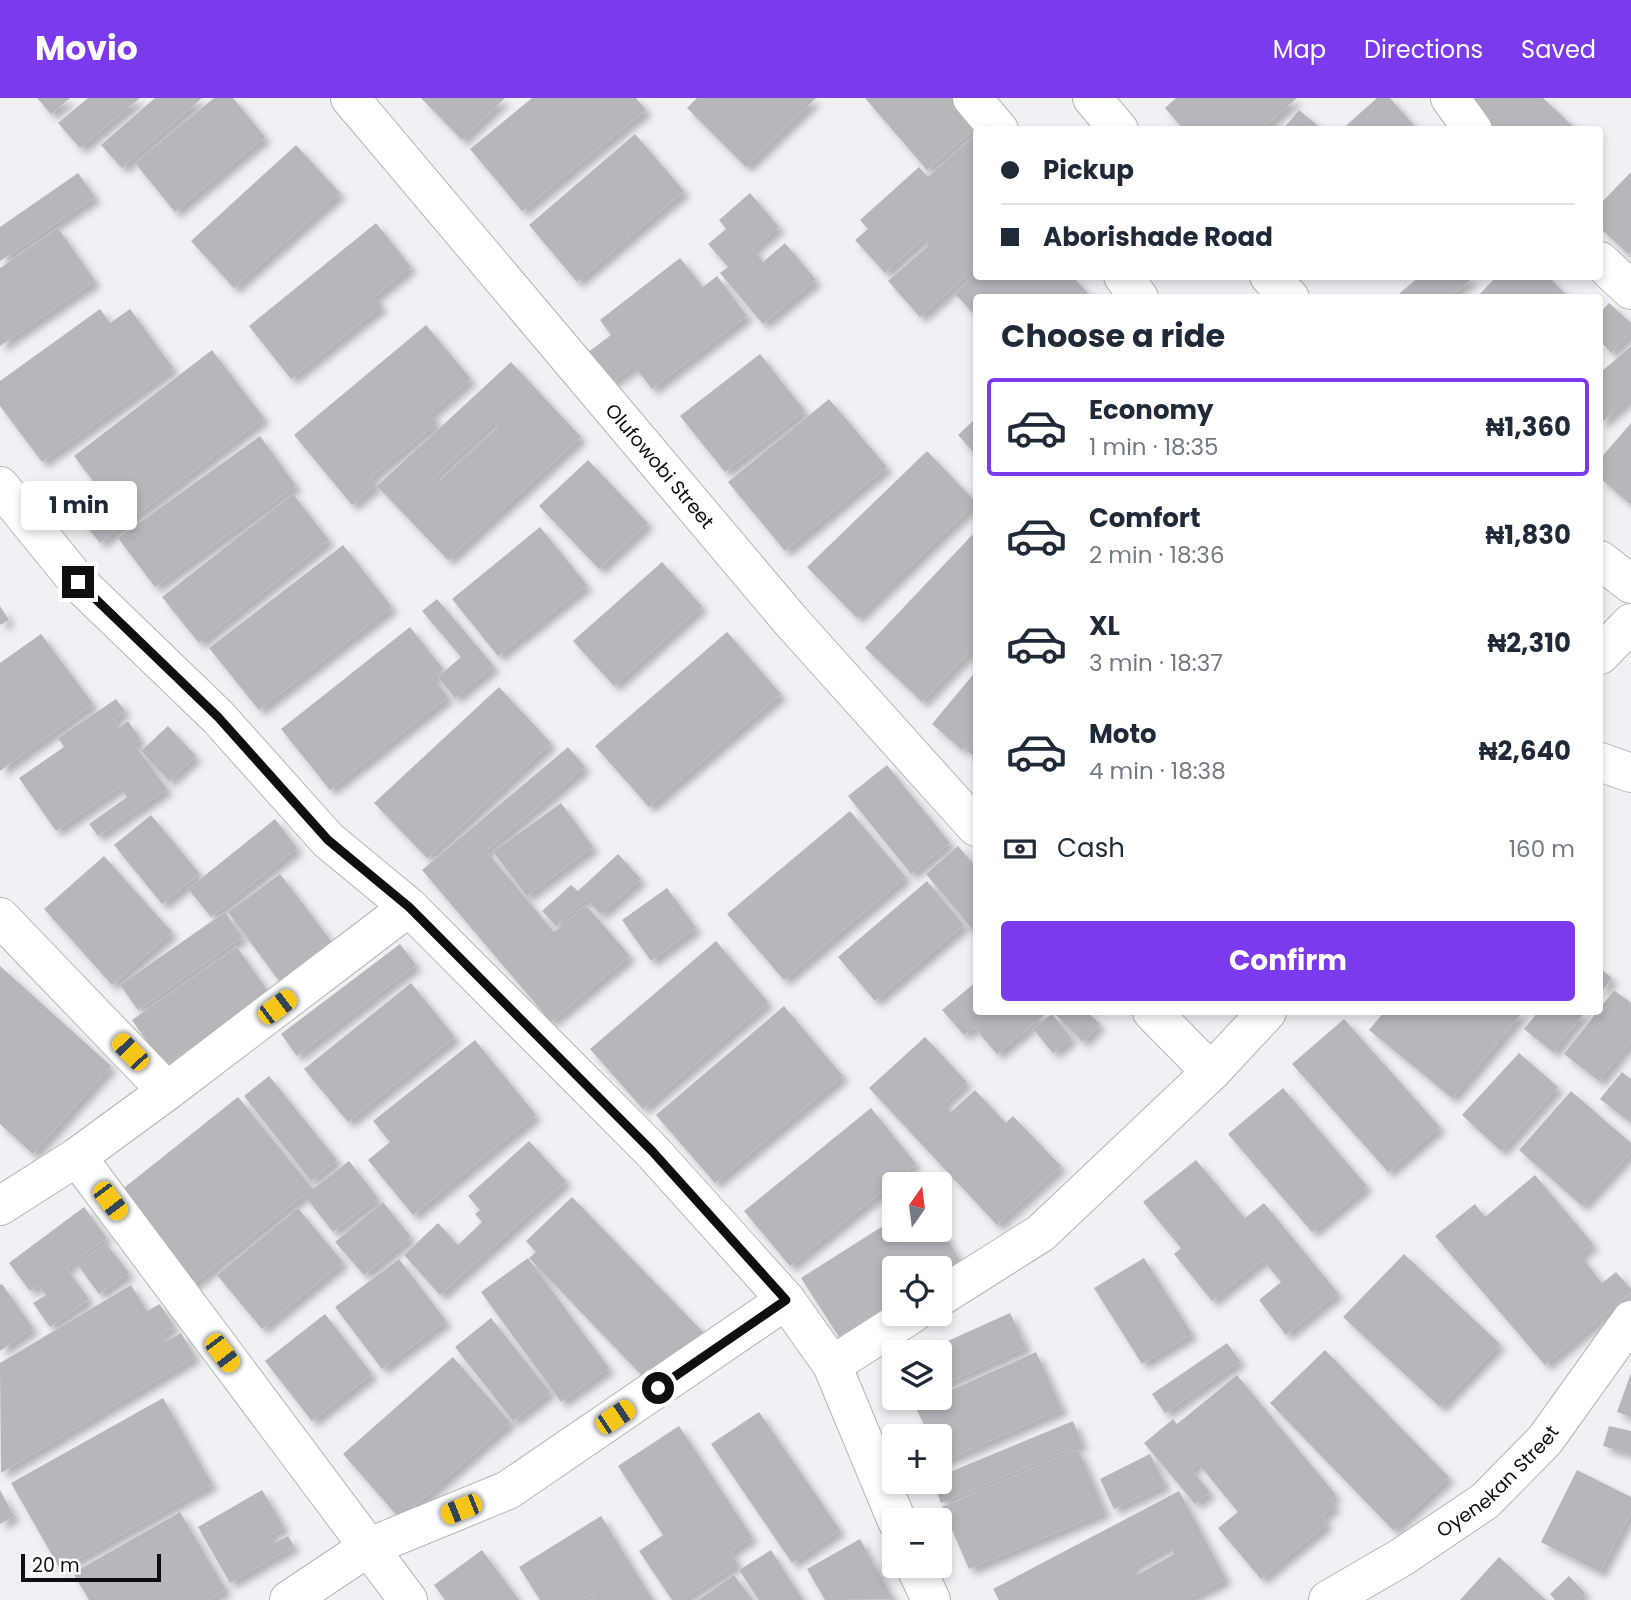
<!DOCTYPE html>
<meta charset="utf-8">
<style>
:root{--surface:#fff;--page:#f6f6f7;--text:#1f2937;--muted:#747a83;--line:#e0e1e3;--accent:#7c3aed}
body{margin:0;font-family:Poppins,sans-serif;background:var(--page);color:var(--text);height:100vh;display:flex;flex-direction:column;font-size:26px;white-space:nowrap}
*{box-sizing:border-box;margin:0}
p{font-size:23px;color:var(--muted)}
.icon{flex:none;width:38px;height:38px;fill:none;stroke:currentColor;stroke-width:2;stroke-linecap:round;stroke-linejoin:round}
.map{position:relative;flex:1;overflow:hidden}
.panel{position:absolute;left:973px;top:196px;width:630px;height:721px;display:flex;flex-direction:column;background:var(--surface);border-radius:7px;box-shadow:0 4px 10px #0003}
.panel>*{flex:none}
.hud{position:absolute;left:973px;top:28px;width:630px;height:154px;border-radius:7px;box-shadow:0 4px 10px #0003;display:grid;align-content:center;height:154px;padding:0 28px;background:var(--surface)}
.needle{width:46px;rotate:14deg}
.buttons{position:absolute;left:882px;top:1074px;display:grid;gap:14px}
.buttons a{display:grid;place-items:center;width:70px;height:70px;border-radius:7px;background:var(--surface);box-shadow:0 4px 10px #0003;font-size:35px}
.scale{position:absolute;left:21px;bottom:18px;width:140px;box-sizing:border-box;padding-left:7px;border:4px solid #0e0f10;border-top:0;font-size:19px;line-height:24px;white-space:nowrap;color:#0e0f10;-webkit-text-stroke:5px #fefeff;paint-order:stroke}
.end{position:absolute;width:32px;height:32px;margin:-16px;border:9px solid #0e0f10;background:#fff;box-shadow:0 0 0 4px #fff}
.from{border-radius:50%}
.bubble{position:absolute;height:49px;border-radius:7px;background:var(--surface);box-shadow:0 4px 10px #0003;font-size:23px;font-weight:700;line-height:49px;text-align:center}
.car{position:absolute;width:21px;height:42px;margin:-21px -10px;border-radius:9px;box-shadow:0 0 5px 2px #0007;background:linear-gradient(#f5c518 24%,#345 0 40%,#f5c518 0 76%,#345 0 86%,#f5c518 0)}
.hud b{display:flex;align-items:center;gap:24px;height:66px;font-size:26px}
.hud b+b{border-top:2px solid var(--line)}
.hud i{width:18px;height:18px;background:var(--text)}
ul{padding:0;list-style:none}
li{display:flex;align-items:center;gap:21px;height:98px;margin:0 14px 10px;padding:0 14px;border:4px solid transparent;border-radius:7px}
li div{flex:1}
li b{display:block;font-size:26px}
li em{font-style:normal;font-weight:700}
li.active{border-color:var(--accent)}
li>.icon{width:63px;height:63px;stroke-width:1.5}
h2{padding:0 28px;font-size:32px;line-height:84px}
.pay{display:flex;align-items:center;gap:18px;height:77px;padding:0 28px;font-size:26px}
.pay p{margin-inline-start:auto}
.button{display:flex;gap:14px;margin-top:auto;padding:14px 28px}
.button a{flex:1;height:80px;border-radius:7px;background:var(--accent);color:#fff;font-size:28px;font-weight:700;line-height:80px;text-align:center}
header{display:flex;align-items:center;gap:42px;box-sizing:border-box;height:98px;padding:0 35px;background:var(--accent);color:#fff}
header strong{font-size:33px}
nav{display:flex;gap:38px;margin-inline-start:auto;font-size:24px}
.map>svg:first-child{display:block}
</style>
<header>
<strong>Movio</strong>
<nav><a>Map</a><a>Directions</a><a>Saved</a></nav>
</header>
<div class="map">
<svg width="1631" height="1502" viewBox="0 0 1631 1502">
<defs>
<filter id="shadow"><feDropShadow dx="6" dy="6" stdDeviation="3.5" flood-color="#0004"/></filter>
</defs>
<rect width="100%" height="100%" fill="#eff1f4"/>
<!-- building -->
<g fill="#b5b7ba" fill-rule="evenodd" filter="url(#shadow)">
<path d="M37 0H70L51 16Z"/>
<path d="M88 0H140L80 50 58 25Z"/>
<path d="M155 0H202L122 70 101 47Z"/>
<path d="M214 0H233L265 39 175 114 135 65Z"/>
<path d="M421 0H505L462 42Z"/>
<path d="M532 0H636L646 12 522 113 470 51Z"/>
<path d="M697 0H816L746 69 687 10Z"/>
<path d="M865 0H952L977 29 927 72Z"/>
<path d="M1176 0H1297L1261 32H1184L1165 10Z"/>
<path d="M1377 0H1390L1418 32H1341Z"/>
<path d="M1465 0H1543L1577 32H1492L1462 3Z"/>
<path d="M1299 12 1323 32H1282Z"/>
<path d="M635 36 684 93 577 184 529 127Z"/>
<path d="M976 36V169L920 219 888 183 929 147 923 141 885 175 855 142 868 131 860 122 919 69 928 79Z"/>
<path d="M296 47 340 95 234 190 191 143Z"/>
<path d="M1631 74V153L1628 156 1600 130V106Z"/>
<path d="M78 75 95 99 0 163V129Z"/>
<path d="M750 95 779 129 753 151 763 164 785 145 816 182 763 226 720 175 728 169 708 146 726 131 719 122Z"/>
<path d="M376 125 411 169 374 199 382 208 291 281 249 228Z"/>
<path d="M58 130 95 183 0 248V170Z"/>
<path d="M680 160 703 189 717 178 747 218 652 291 634 268 611 285 587 255 611 237 600 222Z"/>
<path d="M976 175V178H1072L1088 195 1083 200H976V218L955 196Z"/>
<path d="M1420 178H1475L1449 200H1394Z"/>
<path d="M1497 178H1548L1569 200H1476Z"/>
<path d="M1609 205 1631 225V234L1611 255 1600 243V215Z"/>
<path d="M100 211 110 225 130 211 173 270 42 364 0 308V283Z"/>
<path d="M426 227 471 281 430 316 437 325 370 380 377 386 352 407 294 337Z"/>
<path d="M1631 248V299L1600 326V275Z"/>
<path d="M212 252 264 320 100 445 82 422 108 403 74 358Z"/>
<path d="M760 256 805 313 725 374 680 318Z"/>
<path d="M511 264 581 339 448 462 377 388ZM494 324 498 329 438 384 434 380Z"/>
<path d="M829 301 887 369 785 453 728 384Z"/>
<path d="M976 320V357L958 337Z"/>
<path d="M1631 325V407L1600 380V361Z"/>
<path d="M260 338 296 388 155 489 118 440Z"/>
<path d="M927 353 976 404 857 520 807 469Z"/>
<path d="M588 362 648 425 599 471 539 408Z"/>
<path d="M293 396 329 442 199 545 162 499Z"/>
<path d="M540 429 587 487 498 558 452 501Z"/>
<path d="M976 433V547L922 604 865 550Z"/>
<path d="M343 447 392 509 259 612 209 550Z"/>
<path d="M662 464 702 508 614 588 573 543Z"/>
<path d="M437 501 494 568 455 600 438 579 461 559 422 513Z"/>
<path d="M0 508 9 522 0 527Z"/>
<path d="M410 529 443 571 433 580 448 599 330 692 281 631Z"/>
<path d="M727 534 781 596 649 709 595 648Z"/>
<path d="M41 536 93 606 0 673V565Z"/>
<path d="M976 573V635L962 652 932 626Z"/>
<path d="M499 589 551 645 427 760 374 705Z"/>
<path d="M116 601 125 613 114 621 119 630 128 623 141 642 134 646 167 691 98 738 89 726 127 699 120 689 56 733 19 680 64 649 58 640Z"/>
<path d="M168 628 196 658 169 683 141 653Z"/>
<path d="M976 640V660L966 652Z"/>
<path d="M568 649 585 669 486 753 554 834 586 807 630 858 551 924 422 772Z"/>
<path d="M887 667 950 745 911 776 848 698Z"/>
<path d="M561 705 593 749 527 798 493 754Z"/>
<path d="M850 713 906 779 784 882 727 816Z"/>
<path d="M151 717 200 776 162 806 114 747Z"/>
<path d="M275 721 297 750 211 819 188 791Z"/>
<path d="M958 748 976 769V836L926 776Z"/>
<path d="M618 756 641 781 601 816 586 801 556 828 542 813 571 787 578 793Z"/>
<path d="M104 758 172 834 112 887 44 811Z"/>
<path d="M280 776 338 852 285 891 228 814Z"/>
<path d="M927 783 964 827 875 903 838 859Z"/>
<path d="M667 790 696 830 651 863 622 822Z"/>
<path d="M225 814 242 839 138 912 120 887Z"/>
<path d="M716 843 768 904 643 1011 590 951Z"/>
<path d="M400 846 416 867 297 958 281 936Z"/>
<path d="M237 849 269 895 164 968 132 922Z"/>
<path d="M0 868 111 968 33 1056 0 1026Z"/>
<path d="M1600 870 1612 880 1600 896Z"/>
<path d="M976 884V914H1048L997 956 974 929 964 937 942 912Z"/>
<path d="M411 885 455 939 348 1024 304 971Z"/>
<path d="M1614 892 1631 905V943L1599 983 1564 956 1597 914H1600V910Z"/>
<path d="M784 908 843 978 715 1085 656 1017Z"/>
<path d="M1053 914H1087L1100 926 1083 944Z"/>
<path d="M1384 914H1523L1452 1000 1369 932Z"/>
<path d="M1538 914H1585L1553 954 1524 931Z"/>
<path d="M1052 916 1072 940 1053 955 1033 931Z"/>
<path d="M1344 921 1440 1029 1388 1074 1292 966Z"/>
<path d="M925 939 967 984 943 1006 951 1014 975 992 1006 1025 1013 1018 1061 1068 997 1127 869 990Z"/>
<path d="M475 942 536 1017 413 1117 368 1062 390 1044 373 1023Z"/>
<path d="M1519 955 1558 989 1501 1053 1462 1017Z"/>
<path d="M1622 974 1631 981V1025L1600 1001Z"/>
<path d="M269 978 337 1062 311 1083 244 998Z"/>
<path d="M1283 990 1367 1088 1312 1134 1228 1036Z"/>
<path d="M1571 993 1631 1045V1054L1582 1108 1519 1052Z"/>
<path d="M238 999 313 1091 349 1063 378 1100 333 1134 304 1097 190 1189 115 1097Z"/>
<path d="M871 1010 916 1066 790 1168 744 1113Z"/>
<path d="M529 1043 566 1083 440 1197 404 1157 438 1125 458 1147 482 1124 475 1116 480 1112 468 1098Z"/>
<path d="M1196 1062 1245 1120 1264 1105 1338 1195 1286 1237 1259 1202 1281 1184 1263 1162 1212 1203 1174 1156 1181 1150 1143 1104Z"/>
<path d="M1535 1077 1593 1146 1580 1157 1602 1185 1616 1174 1631 1191V1195L1545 1267 1435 1138 1475 1106 1485 1119Z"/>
<path d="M572 1099 704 1235 650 1286 529 1160 536 1154 526 1143Z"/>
<path d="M383 1104 411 1139 364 1177 335 1144Z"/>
<path d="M84 1109 107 1140 66 1170 89 1201 50 1229 33 1205 46 1197 38 1187 30 1193 9 1165Z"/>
<path d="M298 1110 343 1164 262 1231 217 1177Z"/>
<path d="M894 1121V1132H941L960 1162 940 1174V1171H894V1204L839 1239 801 1180Z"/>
<path d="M106 1145 129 1175 99 1196 77 1166Z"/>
<path d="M1404 1156 1500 1246 1440 1309 1343 1219Z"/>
<path d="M528 1160 609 1270 561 1304 481 1194Z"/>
<path d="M1144 1160 1192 1236 1142 1266 1094 1190Z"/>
<path d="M399 1161 446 1223 382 1271 335 1209Z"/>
<path d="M2 1186 33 1230 0 1253V1187Z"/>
<path d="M131 1187 147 1213 160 1206 174 1229 161 1237 165 1244 181 1235 195 1259 1 1375 0 1265Z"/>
<path d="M1010 1215 1026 1249 940 1288V1255H921Z"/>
<path d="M325 1216 372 1276 312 1323 265 1263Z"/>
<path d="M491 1220 550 1294 513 1323 455 1249Z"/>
<path d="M1227 1245 1240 1263 1165 1315 1152 1296Z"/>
<path d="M1325 1252 1449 1379 1393 1432 1270 1305Z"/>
<path d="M1036 1254 1062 1311 940 1365V1339H914L927 1333 915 1308 932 1300H940V1297Z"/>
<path d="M453 1259 510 1324 400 1421 343 1356Z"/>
<path d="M1631 1275V1319L1617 1314Z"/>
<path d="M1237 1277 1336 1397 1330 1402 1335 1408 1322 1419 1327 1426 1261 1481 1218 1430 1238 1414 1198 1365 1191 1371 1210 1394 1195 1406 1144 1345 1173 1321 1177 1326Z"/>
<path d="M163 1300 212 1386 60 1471 11 1385Z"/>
<path d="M759 1314 840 1432 792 1465 711 1346Z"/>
<path d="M1073 1323 1082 1346 941 1405 933 1384H940V1378Z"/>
<path d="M679 1328 752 1439 730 1454 738 1466 682 1502H672L639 1453 663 1437 618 1368Z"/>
<path d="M1609 1328 1631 1333V1356L1603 1348Z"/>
<path d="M1078 1351 1105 1414 969 1471 942 1409Z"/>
<path d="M1150 1356 1165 1387 1114 1411 1100 1381Z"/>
<path d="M1577 1372 1631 1399V1414L1600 1474 1541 1444Z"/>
<path d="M0 1392 14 1418 0 1426Z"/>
<path d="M262 1392 284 1429 270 1437 275 1445 288 1438 294 1448 230 1485 198 1429Z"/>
<path d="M1179 1393 1226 1481 1186 1502H999L993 1491ZM1169 1448 1174 1456 1137 1477 1132 1469Z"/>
<path d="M180 1414 226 1492 209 1502H89L73 1475Z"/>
<path d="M601 1418 653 1502H595L592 1496 581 1502H540L519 1469Z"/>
<path d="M860 1441 893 1501 825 1502 807 1471Z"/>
<path d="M482 1452 519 1502H445L434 1487Z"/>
<path d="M771 1452 803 1502H759L739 1472Z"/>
<path d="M1499 1459 1546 1502H1460Z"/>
<path d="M734 1477 753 1502H698Z"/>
<path d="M1569 1478 1585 1495 1578 1502H1555L1550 1496Z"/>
</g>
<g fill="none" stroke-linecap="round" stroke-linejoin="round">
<!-- minor casing -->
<g stroke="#b2b5b7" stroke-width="40">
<g id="minor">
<path id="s1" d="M350 0 791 523 976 729"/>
<path d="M972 0 999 32"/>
<path d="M1092 0 1119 32"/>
<path d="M1450 0 1473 32"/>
<path d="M1600 163 1631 192"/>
<path d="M1123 178 1139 200"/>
<path d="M1269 178 1290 200"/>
<path d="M0 388 78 484 218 619 328 742 409 809 652 1053 786 1202 832 1267 897 1423"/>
<path d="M1600 462 1631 486"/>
<path d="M1600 557 1631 525"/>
<path d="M1600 664 1631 675"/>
<path d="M0 819 167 993 77 1059 0 1108"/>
<path d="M1152 914 1211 974"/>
<path d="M167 993 409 809"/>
<path d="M77 1059 408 1502"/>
<path d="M940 1199 1041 1135 1211 974 1267 914"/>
<path d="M832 1267 912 1216"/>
<path d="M915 1468 931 1502"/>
<path d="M289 1502 367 1450 508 1392 786 1202"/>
<path id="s2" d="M1328 1502 1402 1459 1485 1403 1545 1342 1631 1222"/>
</g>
</g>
<!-- minor -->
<use href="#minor" stroke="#fff" stroke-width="38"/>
</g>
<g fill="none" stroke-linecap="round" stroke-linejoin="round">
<!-- route -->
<path stroke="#0e0f10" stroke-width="9" d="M78 484 218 619 328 742 409 809 652 1053 786 1202 658 1290"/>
</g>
<g text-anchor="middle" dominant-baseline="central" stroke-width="6" stroke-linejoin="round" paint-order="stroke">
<!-- street labels -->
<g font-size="19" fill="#0e0f10" stroke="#fefeff">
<text stroke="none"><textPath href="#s1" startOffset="481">Olufowobi Street</textPath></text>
<text stroke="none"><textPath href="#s2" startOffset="208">Oyenekan Street</textPath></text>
</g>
</g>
</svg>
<div class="buttons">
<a><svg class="needle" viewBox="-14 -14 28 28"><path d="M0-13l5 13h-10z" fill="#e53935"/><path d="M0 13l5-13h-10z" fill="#747a83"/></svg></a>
<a><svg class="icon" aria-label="locate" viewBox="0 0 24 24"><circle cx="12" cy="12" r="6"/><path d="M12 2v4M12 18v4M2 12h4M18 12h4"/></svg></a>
<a><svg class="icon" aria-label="layers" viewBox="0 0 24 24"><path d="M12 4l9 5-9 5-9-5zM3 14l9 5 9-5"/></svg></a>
<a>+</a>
<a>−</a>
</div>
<div class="scale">20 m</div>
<i class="end from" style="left:658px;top:1290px"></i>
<i class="end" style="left:78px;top:484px"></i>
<div class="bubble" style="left:21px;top:383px;width:116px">1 min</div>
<i class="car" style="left:277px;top:909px;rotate:53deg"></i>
<i class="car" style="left:130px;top:954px;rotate:316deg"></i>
<i class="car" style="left:110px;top:1103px;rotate:143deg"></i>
<i class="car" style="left:222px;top:1255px;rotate:143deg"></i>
<i class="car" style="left:615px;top:1319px;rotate:56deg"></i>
<i class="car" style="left:461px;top:1411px;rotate:248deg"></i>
<div class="hud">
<b><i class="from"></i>Pickup</b>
<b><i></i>Aborishade Road</b>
</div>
<section class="panel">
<h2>Choose a ride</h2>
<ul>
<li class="active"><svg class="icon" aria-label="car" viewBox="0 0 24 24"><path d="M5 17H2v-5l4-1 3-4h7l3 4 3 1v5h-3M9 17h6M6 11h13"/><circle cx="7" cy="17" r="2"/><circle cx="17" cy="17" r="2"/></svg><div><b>Economy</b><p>1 min · 18:35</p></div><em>₦1,360</em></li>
<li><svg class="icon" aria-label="car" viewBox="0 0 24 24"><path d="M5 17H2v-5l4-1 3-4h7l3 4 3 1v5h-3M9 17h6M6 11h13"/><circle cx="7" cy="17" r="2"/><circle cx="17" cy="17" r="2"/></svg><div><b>Comfort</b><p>2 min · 18:36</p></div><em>₦1,830</em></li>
<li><svg class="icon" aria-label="car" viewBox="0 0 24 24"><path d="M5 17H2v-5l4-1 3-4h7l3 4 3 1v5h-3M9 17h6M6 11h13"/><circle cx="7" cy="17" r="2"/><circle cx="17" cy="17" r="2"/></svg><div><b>XL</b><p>3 min · 18:37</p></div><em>₦2,310</em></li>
<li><svg class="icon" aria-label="car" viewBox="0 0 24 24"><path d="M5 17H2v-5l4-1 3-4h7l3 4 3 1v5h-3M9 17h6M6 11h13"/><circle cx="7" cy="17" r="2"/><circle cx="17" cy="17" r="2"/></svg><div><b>Moto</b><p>4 min · 18:38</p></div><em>₦2,640</em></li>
</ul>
<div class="pay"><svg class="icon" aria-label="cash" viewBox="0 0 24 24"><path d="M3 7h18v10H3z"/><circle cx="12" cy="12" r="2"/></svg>Cash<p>160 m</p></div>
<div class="button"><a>Confirm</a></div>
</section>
</div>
